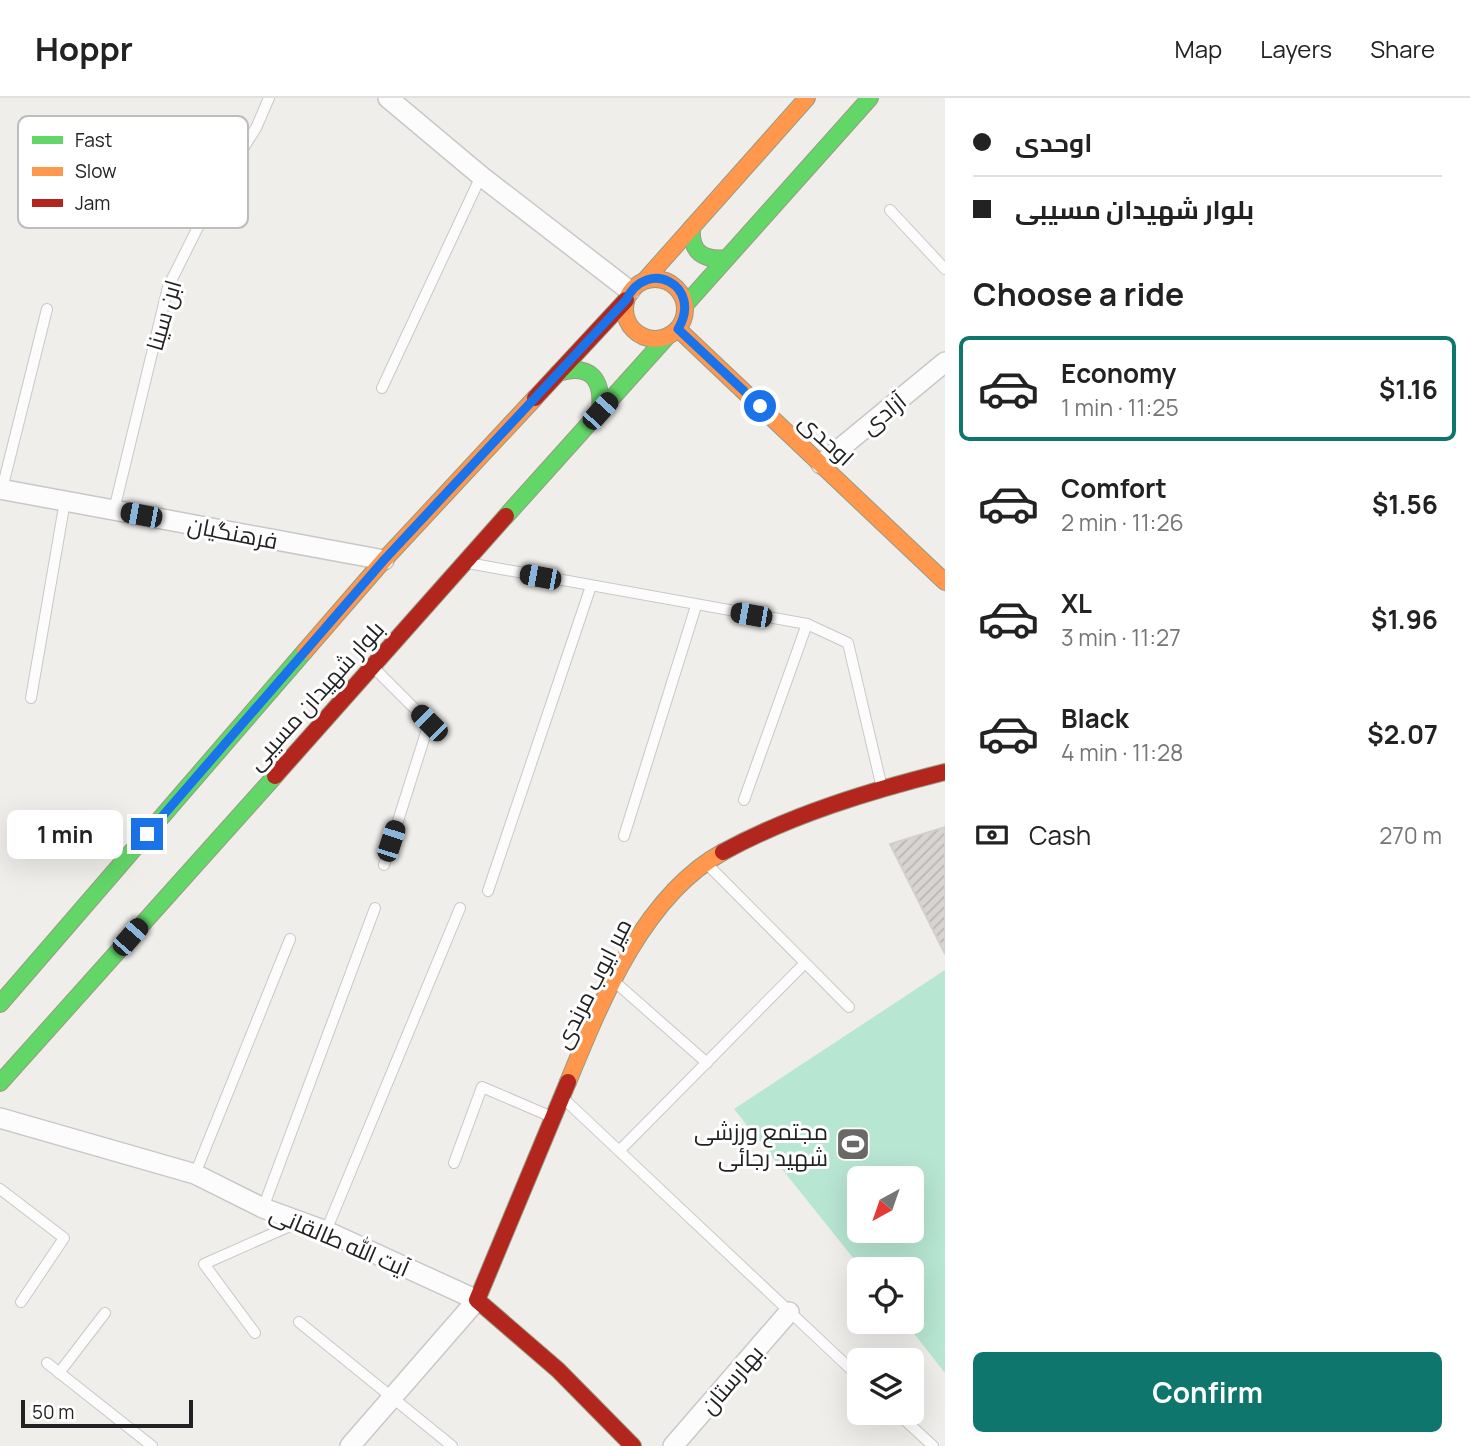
<!DOCTYPE html>
<meta charset="utf-8">
<style>
:root{--surface:#fff;--page:#f2f2f2;--text:#222;--muted:#767676;--line:#e0e0e0;--accent:#0f766e}
body{margin:0;font-family:Manrope,Cairo,sans-serif;background:var(--page);color:var(--text);height:100vh;display:flex;flex-direction:column;font-size:26px;white-space:nowrap}
*{box-sizing:border-box;margin:0}
p{font-size:23px;color:var(--muted)}
.icon{flex:none;width:38px;height:38px;fill:none;stroke:currentColor;stroke-width:2;stroke-linecap:round;stroke-linejoin:round}
.map{position:relative;flex:1;overflow:hidden}
.side{display:flex;flex-direction:column;background:var(--surface);width:525px}
.side>*{flex:none}
.top-card{display:grid;align-content:center;height:154px;padding:0 28px;background:var(--surface)}
.needle{width:46px;rotate:220deg}
.controls{position:absolute;left:847px;top:1068px;display:grid;gap:14px}
.controls a{display:grid;place-items:center;width:77px;height:77px;border-radius:10px;background:var(--surface);box-shadow:0 7px 28px #0002;font-size:35px}
.scale{position:absolute;left:21px;bottom:18px;width:172px;box-sizing:border-box;padding-left:7px;border:4px solid #222;border-top:0;font-size:19px;line-height:24px;white-space:nowrap;color:#222;-webkit-text-stroke:5px #fff;paint-order:stroke}
.end{position:absolute;width:32px;height:32px;margin:-16px;border:9px solid #1a73e8;background:#fff;box-shadow:0 0 0 4px #fff}
.from{border-radius:50%}
.bubble{position:absolute;height:49px;border-radius:10px;background:var(--surface);box-shadow:0 7px 28px #0002;font-size:23px;font-weight:700;line-height:49px;text-align:center}
.car{position:absolute;width:21px;height:42px;margin:-21px -10px;border-radius:9px;box-shadow:0 0 5px 2px #0007;background:linear-gradient(#222 24%,#8ab4d8 0 40%,#222 0 76%,#8ab4d8 0 86%,#222 0)}
.top-card b{display:flex;align-items:center;gap:24px;height:66px;font-size:26px}
.top-card b+b{border-top:2px solid var(--line)}
.top-card i{width:18px;height:18px;background:var(--text)}
ul{padding:0;list-style:none}
li{display:flex;align-items:center;gap:21px;height:105px;margin:0 14px 10px;padding:0 14px;border:4px solid transparent;border-radius:10px}
li div{flex:1}
li b{display:block;font-size:26px}
li em{font-style:normal;font-weight:700}
li.active{border-color:var(--accent)}
li>.icon{width:63px;height:63px;stroke-width:1.5}
h2{padding:0 28px;font-size:32px;line-height:84px}
.pay{display:flex;align-items:center;gap:18px;height:77px;padding:0 28px;font-size:26px}
.pay p{margin-inline-start:auto}
.cta{display:flex;gap:14px;margin-top:auto;padding:14px 28px}
.cta a{flex:1;height:80px;border-radius:10px;background:var(--accent);color:#fff;font-size:28px;font-weight:700;line-height:80px;text-align:center}
header{display:flex;align-items:center;gap:42px;box-sizing:border-box;height:98px;padding:0 35px;background:var(--surface);border-bottom:2px solid var(--line)}
header strong{font-size:33px}
nav{display:flex;gap:38px;margin-inline-start:auto;font-size:24px}
main{display:flex;flex:1;min-height:0}
.map>svg:first-child{display:block}
</style>
<header>
<strong>Hoppr</strong>
<nav><a>Map</a><a>Layers</a><a>Share</a></nav>
</header>
<main>
<div class="map">
<svg width="945" height="1348" viewBox="0 0 945 1348">
<defs>
<pattern id="building-hatch" width="6" height="6" patternUnits="userSpaceOnUse" patternTransform="scale(1.75)"><rect width="6" height="6" fill="#d7d4d2"/><path d="M-1 1l2-2M0 6l6-6M5 7l2-2" fill="none" stroke="#b8b6b4"/></pattern>
</defs>
<rect width="100%" height="100%" fill="#f0eeeb"/>
<!-- pitch -->
<path fill="#b7e6d2" fill-rule="evenodd" d="M945 872V1275L904 1223H912V1171H862L734 1011ZM859 1080H912V1132H859Z"/>
<!-- building -->
<path fill="url(#building-hatch)" stroke="#d3d0cc" stroke-width="2" d="M945 729V856L890 746Z"/>
<g fill="none" stroke-linecap="round" stroke-linejoin="round">
<!-- lane casing -->
<g stroke="#c9c8c7" stroke-width="12">
<g id="lane">
<path d="M890 112 945 171"/>
<path d="M382 290 481 78"/>
<path d="M2 391 47 211"/>
<path d="M114 412 168 189 216 93 256 30 269 0"/>
<path d="M468 465 807 526 848 545 882 690"/>
<path d="M374 570 429 625 384 767"/>
<path d="M31 600 65 403"/>
<path d="M744 702 807 526"/>
<path d="M624 738 696 508"/>
<path d="M705 764 849 909"/>
<path d="M488 793 591 488"/>
<path d="M615 884 707 965"/>
<path d="M564 1001 859 1279"/>
<path d="M619 1053 805 865"/>
<path d="M454 1065 482 989 552 1019"/>
<path d="M195 1076 290 841"/>
<path d="M0 1091 64 1140 21 1204"/>
<path d="M263 1110 375 810"/>
<path d="M326 1133 460 810"/>
<path d="M299 1224 452 1348"/>
<path d="M255 1235 204 1166 299 1124"/>
<path d="M47 1265 152 1348"/>
<path d="M59 1275 105 1215"/>
<path d="M896 1314 933 1348"/>
</g>
</g>
<!-- street casing -->
<g stroke="#c9c8c7" stroke-width="22">
<g id="street">
<path d="M388 0 481 78 630 193"/>
<path d="M821 366 945 264"/>
<path d="M0 391 384 462"/>
<path d="M0 1020 195 1076 263 1110 326 1133 477 1202 350 1348"/>
<path d="M673 1348 789 1214"/>
</g>
</g>
<!-- fast casing -->
<g stroke="#999a82" stroke-width="18">
<g id="fast">
<path d="M692 129C690 154 703 163 727 160"/>
<path d="M686 206 870 0"/>
<path d="M558 275C591 265 603 281 600 313"/>
<path d="M506 418 666 240"/>
<path d="M0 906 305 553"/>
<path d="M0 985 275 678"/>
</g>
</g>
<!-- slow casing -->
<g stroke="#999a82" stroke-width="18">
<g id="slow">
<circle cx="655" cy="211" r="30"/>
<path d="M646 181 807 0"/>
<path d="M678 231 945 484"/>
<path d="M305 553 384 462 535 300"/>
<path d="M568 984C601 904 643 798 723 754"/>
</g>
</g>
<!-- jam casing -->
<g stroke="#999a82" stroke-width="18">
<g id="jam">
<path d="M535 300 626 202"/>
<path d="M275 678 506 418"/>
<path d="M723 754C791 717 869 693 945 674"/>
<path d="M568 984 477 1202 558 1272 633 1348"/>
</g>
</g>
<!-- lane -->
<use href="#lane" stroke="#fdfcfc" stroke-width="10"/>
<!-- street -->
<use href="#street" stroke="#fdfcfc" stroke-width="19"/>
<!-- fast -->
<use href="#fast" stroke="#63d668" stroke-width="16"/>
<!-- slow -->
<use href="#slow" stroke="#ff974d" stroke-width="16"/>
<!-- jam -->
<use href="#jam" stroke="#b3261e" stroke-width="16"/>
</g>
<g fill="none" stroke-linecap="round" stroke-linejoin="round">
<!-- route -->
<path stroke="#1a73e8" stroke-width="9" d="M147 736 384 462 626 202C647 158 704 188 678 231L760 308"/>
</g>
<!-- icons -->
<defs>
<g id="stadium-square" transform="scale(1.75)"><rect x="-9" y="-9" width="18" height="18" rx="4" fill="#6a6968" stroke="#fff"/><path d="M0-5a6.5 5 0 1 0 0 10a6.5 5 0 1 0 0-10ZM-3.5-1.8h7v3.6h-7Z" fill="#fff"/></g>
</defs>
<g fill-rule="evenodd">
<use href="#stadium-square" x="853" y="1046"/>
</g>
<g text-anchor="middle" dominant-baseline="central" stroke-width="6" stroke-linejoin="round" paint-order="stroke">
<!-- street labels -->
<g font-size="23" fill="#222" stroke="#fff">
<text transform="translate(163 217) rotate(-74)">ابن سینا</text>
<text transform="translate(883 315) rotate(-39)">آزادی</text>
<text transform="translate(827 341) rotate(43)">اوحدی</text>
<text transform="translate(233 434) rotate(11)">فرهنگیان</text>
<text transform="translate(315 597) rotate(-48)">بلوار شهیدان مسیبی</text>
<text transform="translate(592 885) rotate(-63)">میر ایوب مرندی</text>
<text transform="translate(340 1142) rotate(23)">آیت الله طالقانی</text>
<text transform="translate(731 1281) rotate(-49)">بهارستان</text>
</g>
<!-- poi labels -->
<g font-size="23" fill="#222" stroke="#fff" text-anchor="end">
<text x="828" y="1033">مجتمع ورزشی<tspan x="828" dy="26">شهید رجائی</tspan></text>
</g>
</g>
<!-- legend -->
<rect x="18" y="18" width="230" height="112" rx="10" fill="#fff" stroke="#bdbdbd" stroke-width="2"/>
<rect x="32" y="38" width="31" height="8" fill="#63d668"/>
<rect x="32" y="69" width="31" height="9" fill="#ff974d"/>
<rect x="32" y="101" width="31" height="8" fill="#b3261e"/>
<g font-size="19" fill="#222">
<text x="75" y="49">Fast</text>
<text x="75" y="80">Slow</text>
<text x="75" y="112">Jam</text>
</g>
</svg>
<div class="controls">
<a><svg class="needle" viewBox="-14 -14 28 28"><path d="M0-13l5 13h-10z" fill="#e53935"/><path d="M0 13l5-13h-10z" fill="#767676"/></svg></a>
<a><svg class="icon" aria-label="locate" viewBox="0 0 24 24"><circle cx="12" cy="12" r="6"/><path d="M12 2v4M12 18v4M2 12h4M18 12h4"/></svg></a>
<a><svg class="icon" aria-label="layers" viewBox="0 0 24 24"><path d="M12 4l9 5-9 5-9-5zM3 14l9 5 9-5"/></svg></a>
</div>
<div class="scale">50 m</div>
<i class="end from" style="left:760px;top:308px"></i>
<i class="end" style="left:147px;top:736px"></i>
<div class="bubble" style="left:7px;top:712px;width:116px">1 min</div>
<i class="car" style="left:600px;top:313px;rotate:42deg"></i>
<i class="car" style="left:141px;top:417px;rotate:281deg"></i>
<i class="car" style="left:540px;top:479px;rotate:281deg"></i>
<i class="car" style="left:751px;top:517px;rotate:280deg"></i>
<i class="car" style="left:429px;top:625px;rotate:315deg"></i>
<i class="car" style="left:391px;top:743px;rotate:18deg"></i>
<i class="car" style="left:130px;top:839px;rotate:41deg"></i>
</div>
<section class="side">
<div class="top-card">
<b><i class="from"></i>اوحدی</b>
<b><i></i>بلوار شهیدان مسیبی</b>
</div>
<h2>Choose a ride</h2>
<ul>
<li class="active"><svg class="icon" aria-label="car" viewBox="0 0 24 24"><path d="M5 17H2v-5l4-1 3-4h7l3 4 3 1v5h-3M9 17h6M6 11h13"/><circle cx="7" cy="17" r="2"/><circle cx="17" cy="17" r="2"/></svg><div><b>Economy</b><p>1 min · 11:25</p></div><em>$1.16</em></li>
<li><svg class="icon" aria-label="car" viewBox="0 0 24 24"><path d="M5 17H2v-5l4-1 3-4h7l3 4 3 1v5h-3M9 17h6M6 11h13"/><circle cx="7" cy="17" r="2"/><circle cx="17" cy="17" r="2"/></svg><div><b>Comfort</b><p>2 min · 11:26</p></div><em>$1.56</em></li>
<li><svg class="icon" aria-label="car" viewBox="0 0 24 24"><path d="M5 17H2v-5l4-1 3-4h7l3 4 3 1v5h-3M9 17h6M6 11h13"/><circle cx="7" cy="17" r="2"/><circle cx="17" cy="17" r="2"/></svg><div><b>XL</b><p>3 min · 11:27</p></div><em>$1.96</em></li>
<li><svg class="icon" aria-label="car" viewBox="0 0 24 24"><path d="M5 17H2v-5l4-1 3-4h7l3 4 3 1v5h-3M9 17h6M6 11h13"/><circle cx="7" cy="17" r="2"/><circle cx="17" cy="17" r="2"/></svg><div><b>Black</b><p>4 min · 11:28</p></div><em>$2.07</em></li>
</ul>
<div class="pay"><svg class="icon" aria-label="cash" viewBox="0 0 24 24"><path d="M3 7h18v10H3z"/><circle cx="12" cy="12" r="2"/></svg>Cash<p>270 m</p></div>
<div class="cta"><a>Confirm</a></div>
</section>
</main>
